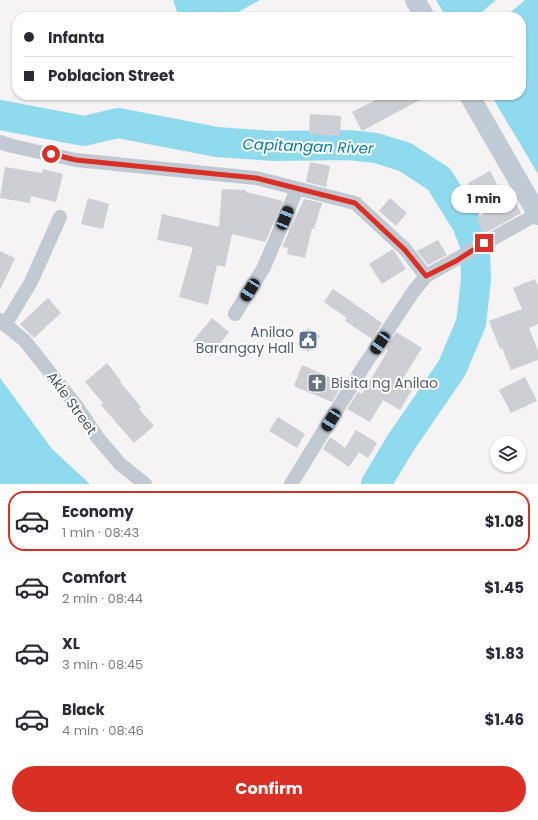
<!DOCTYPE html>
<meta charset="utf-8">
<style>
:root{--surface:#fff;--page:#f2f2f3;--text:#2b2b33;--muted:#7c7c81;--line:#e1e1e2;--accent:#d93025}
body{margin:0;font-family:Poppins,sans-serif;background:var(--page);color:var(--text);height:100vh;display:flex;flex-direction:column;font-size:15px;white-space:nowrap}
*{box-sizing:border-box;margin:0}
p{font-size:13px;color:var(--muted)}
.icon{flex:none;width:22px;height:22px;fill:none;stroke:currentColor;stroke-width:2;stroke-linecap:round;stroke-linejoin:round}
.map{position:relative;height:484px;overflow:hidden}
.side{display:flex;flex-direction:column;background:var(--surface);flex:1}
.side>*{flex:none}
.top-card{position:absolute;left:12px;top:12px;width:514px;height:88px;border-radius:16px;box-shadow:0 1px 3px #0004;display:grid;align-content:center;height:88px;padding:0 12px;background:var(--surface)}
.controls{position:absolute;left:490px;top:436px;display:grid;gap:8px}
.controls a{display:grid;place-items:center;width:36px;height:36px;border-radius:50%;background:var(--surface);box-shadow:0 1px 3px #0004;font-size:20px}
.end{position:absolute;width:18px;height:18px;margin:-9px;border:5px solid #d93025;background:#fff;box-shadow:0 0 0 2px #fff}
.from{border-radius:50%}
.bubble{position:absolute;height:28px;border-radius:14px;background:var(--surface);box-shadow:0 1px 3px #0004;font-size:13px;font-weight:700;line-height:28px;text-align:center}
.car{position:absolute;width:12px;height:24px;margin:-12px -6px;border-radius:5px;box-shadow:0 0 3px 1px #0007;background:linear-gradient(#222 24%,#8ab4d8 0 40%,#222 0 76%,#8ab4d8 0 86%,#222 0)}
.top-card b{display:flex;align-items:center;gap:14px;height:38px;font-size:15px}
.top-card b+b{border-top:1px solid var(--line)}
.top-card i{width:10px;height:10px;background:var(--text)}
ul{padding:7px 0 0;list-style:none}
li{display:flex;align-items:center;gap:12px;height:60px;margin:0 8px 6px;padding:0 4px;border:2px solid transparent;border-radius:16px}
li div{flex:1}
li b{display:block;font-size:15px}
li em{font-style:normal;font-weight:700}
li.selected{border-color:var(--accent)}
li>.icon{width:36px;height:36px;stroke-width:1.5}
.cta{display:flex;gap:8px;margin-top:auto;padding:8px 12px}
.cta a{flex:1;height:46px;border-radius:24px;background:var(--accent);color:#fff;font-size:16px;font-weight:700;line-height:46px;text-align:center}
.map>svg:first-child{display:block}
</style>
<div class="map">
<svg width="538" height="484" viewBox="0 0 538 484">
<rect width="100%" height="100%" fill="#f5f3f3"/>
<!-- water -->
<g fill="#90daee">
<path d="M173 0H260L229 17H179Z"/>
<path d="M436 0H496L476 17H446Z"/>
<path d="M525 0H538V174L491 95H521V17H505Z"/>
<path d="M0 378 52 449 90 484H0Z"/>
</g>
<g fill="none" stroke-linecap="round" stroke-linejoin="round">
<!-- river -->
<path stroke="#90daee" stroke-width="30" d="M0 115 84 131 118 123 217 142 274 146 349 145 376 148 405 157 439 179 467 224 475 245 476 280 471 323 452 368 400 444 376 484"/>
</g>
<!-- building -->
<g fill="#cdcfd5">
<path d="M385 95H429L362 131 352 112Z"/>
<path d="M310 114 341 116 340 136 309 134Z"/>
<path d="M310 162 330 166 326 187 306 182Z"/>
<path d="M5 167 42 173 43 169 63 174 56 202 31 196 30 203 0 198Z"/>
<path d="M490 171 507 203 514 199 521 213 484 234 476 218 484 214 468 183Z"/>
<path d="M222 189 246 190V192L283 201 265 242 232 234 225 267 217 265 208 305 179 297 193 247 157 240 162 214 219 227Z"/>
<path d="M88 198 109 204 103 229 81 224Z"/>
<path d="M390 198 407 213 396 226 379 211Z"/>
<path d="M304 199 322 203 314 229 312 228 305 258 287 254 288 248 282 247Z"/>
<path d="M438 240 447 255 428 265 417 251Z"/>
<path d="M393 249 406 269 382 284 369 264Z"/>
<path d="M0 251 15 258 0 290Z"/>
<path d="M535 279 538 286V324L529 328 538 351V360L511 370 502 348 500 349 489 321 522 309 513 288Z"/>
<path d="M333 289 382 323 372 339 345 321 347 318 324 302Z"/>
<path d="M48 298 61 313 34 338 20 324Z"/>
<path d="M212 318 229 332 210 356 193 341Z"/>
<path d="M308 328 320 336 309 352 297 344Z"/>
<path d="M396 332 422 348 402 380 414 387 400 410 383 400 370 422 347 409 358 392 362 394 388 350 386 349Z"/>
<path d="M107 363 121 381 120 382 141 407 139 409 154 426 134 443 101 405 103 403 85 382Z"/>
<path d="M302 365 343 383 332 402 294 386Z"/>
<path d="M525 377 537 401 511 413 499 390Z"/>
<path d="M278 417 305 434 297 448 269 431Z"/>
<path d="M356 430 377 443 368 458 359 452 349 467 323 449 330 437 345 448Z"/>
</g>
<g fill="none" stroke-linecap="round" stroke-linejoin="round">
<!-- minor -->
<g stroke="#c1cad2" stroke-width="14">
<path d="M0 142 12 146 76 160 256 178 355 203 405 249 426 276"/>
<path d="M235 314 264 267 297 189"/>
<path d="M0 320 25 341 75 404 98 438 120 464 145 484"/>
<path d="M5 325 31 282 60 217"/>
<path d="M291 484 362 369 413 292 426 276 537 214"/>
</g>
<!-- secondary -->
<g stroke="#c1cbd6" stroke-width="20">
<path d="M415 0 425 17"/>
<path d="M469 95 538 215"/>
</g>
</g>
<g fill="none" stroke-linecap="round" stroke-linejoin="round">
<!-- route -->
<path stroke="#d93025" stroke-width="5" d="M51 154 76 160 256 178 355 203 405 250 426 276 456 261 484 243"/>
</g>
<!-- icons -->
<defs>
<g id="civic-square" transform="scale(1)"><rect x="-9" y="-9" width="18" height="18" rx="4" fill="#5c6f8a" stroke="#fff"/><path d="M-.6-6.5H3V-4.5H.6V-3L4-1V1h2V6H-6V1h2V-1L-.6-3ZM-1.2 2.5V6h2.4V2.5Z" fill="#fff"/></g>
<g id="church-square" transform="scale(1)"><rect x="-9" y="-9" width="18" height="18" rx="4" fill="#6b7280" stroke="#fff"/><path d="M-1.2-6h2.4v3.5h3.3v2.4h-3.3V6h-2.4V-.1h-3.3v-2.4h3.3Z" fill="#fff"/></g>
</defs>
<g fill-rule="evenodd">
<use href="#civic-square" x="308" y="340"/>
<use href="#church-square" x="317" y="383"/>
</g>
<g text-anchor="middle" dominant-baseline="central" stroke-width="4" stroke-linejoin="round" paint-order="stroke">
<!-- service labels -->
<g font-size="14" fill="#4e5e75" stroke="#fff" text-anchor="end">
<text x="294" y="332">Anilao<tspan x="294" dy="16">Barangay Hall</tspan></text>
</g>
<!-- worship labels -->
<g font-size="14" fill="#5b616d" stroke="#fff" text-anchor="start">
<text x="331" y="383">Bisita ng Anilao</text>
</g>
<!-- street labels -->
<g font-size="14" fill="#4a5661" stroke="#fff">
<text transform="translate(72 403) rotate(54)">Akle Street</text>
</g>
<!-- water labels -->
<g font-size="15" font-style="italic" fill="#0c7c9b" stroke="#fff">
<text transform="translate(308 146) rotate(2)">Capitangan River</text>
</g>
</g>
</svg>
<div class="controls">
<a><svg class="icon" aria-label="layers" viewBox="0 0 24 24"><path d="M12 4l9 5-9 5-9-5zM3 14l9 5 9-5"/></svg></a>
</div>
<i class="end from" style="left:51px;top:154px"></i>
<i class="end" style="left:484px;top:243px"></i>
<div class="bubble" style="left:451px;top:185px;width:66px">1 min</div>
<i class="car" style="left:285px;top:218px;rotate:22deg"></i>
<i class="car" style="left:250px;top:290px;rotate:212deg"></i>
<i class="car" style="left:380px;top:343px;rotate:214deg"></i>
<i class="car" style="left:331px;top:420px;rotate:212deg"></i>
<div class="top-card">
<b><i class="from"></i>Infanta</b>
<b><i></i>Poblacion Street</b>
</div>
</div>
<section class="side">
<ul>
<li class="selected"><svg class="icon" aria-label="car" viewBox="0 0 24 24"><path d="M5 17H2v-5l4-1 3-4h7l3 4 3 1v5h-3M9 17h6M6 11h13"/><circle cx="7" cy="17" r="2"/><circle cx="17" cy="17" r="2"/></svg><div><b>Economy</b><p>1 min · 08:43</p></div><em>$1.08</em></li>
<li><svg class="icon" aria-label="car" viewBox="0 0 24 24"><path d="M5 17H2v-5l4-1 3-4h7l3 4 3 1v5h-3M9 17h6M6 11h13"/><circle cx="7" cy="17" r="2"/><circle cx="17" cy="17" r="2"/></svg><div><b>Comfort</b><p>2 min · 08:44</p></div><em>$1.45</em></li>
<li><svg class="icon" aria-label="car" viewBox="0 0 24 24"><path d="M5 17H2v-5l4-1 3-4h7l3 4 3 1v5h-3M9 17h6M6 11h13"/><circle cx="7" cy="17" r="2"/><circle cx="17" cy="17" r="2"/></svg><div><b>XL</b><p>3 min · 08:45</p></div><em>$1.83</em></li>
<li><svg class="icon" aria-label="car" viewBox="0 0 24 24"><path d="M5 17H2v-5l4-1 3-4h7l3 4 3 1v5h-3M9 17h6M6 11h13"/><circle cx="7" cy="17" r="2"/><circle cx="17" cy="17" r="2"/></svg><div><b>Black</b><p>4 min · 08:46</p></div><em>$1.46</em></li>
</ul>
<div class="cta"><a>Confirm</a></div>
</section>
